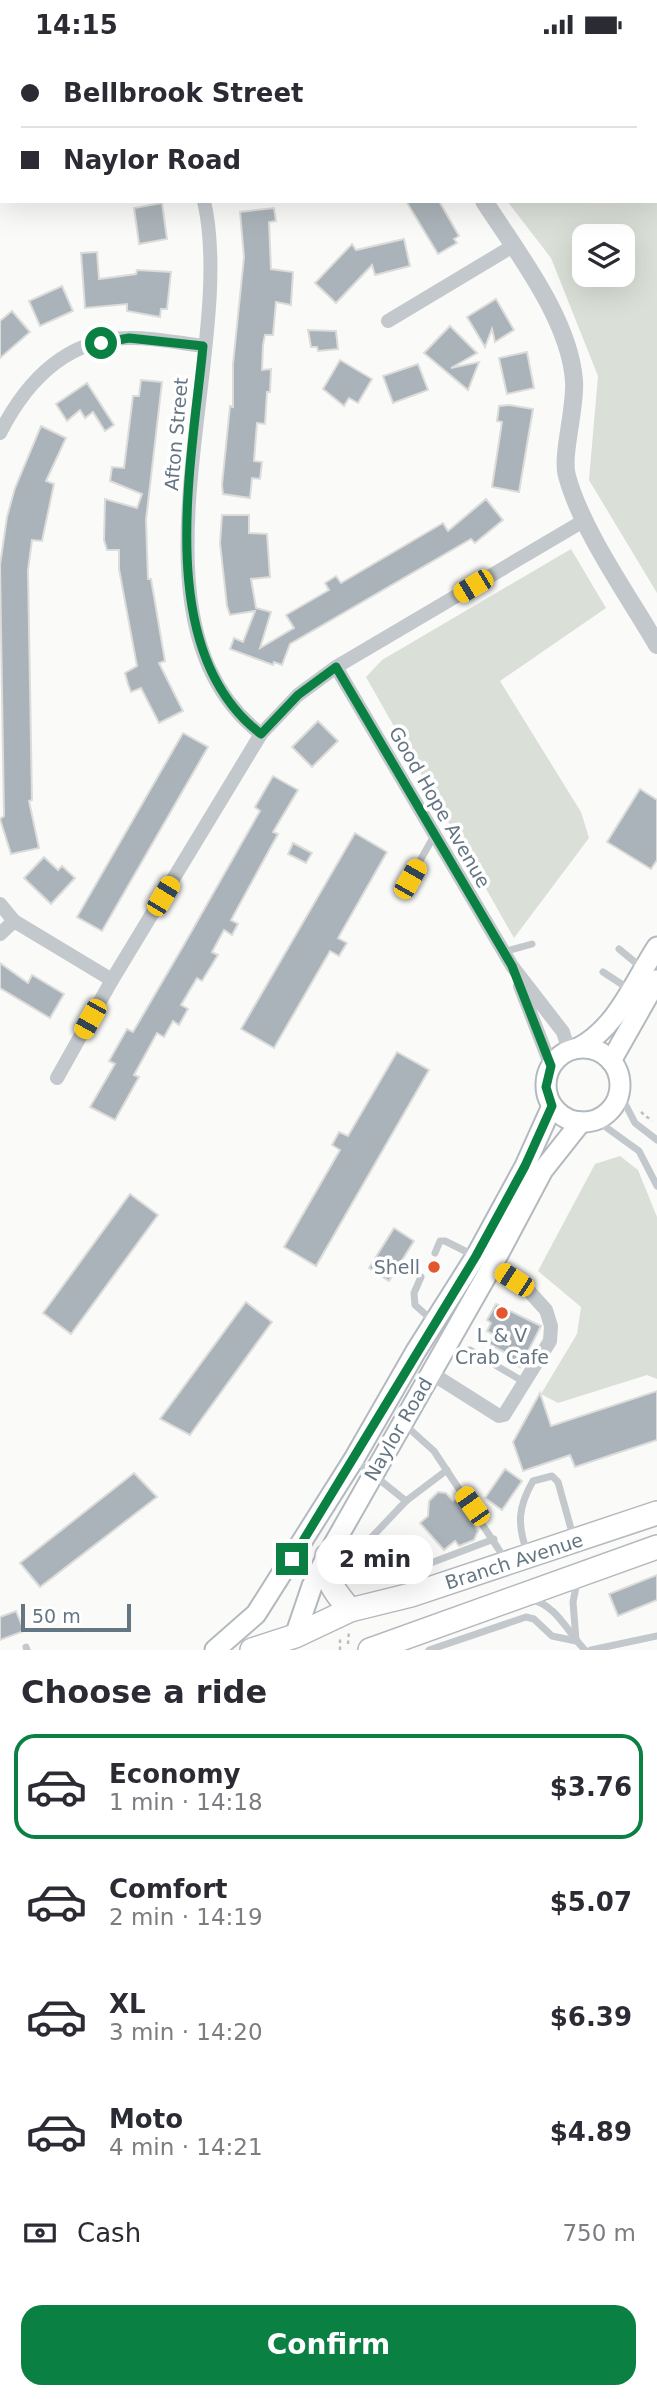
<!DOCTYPE html>
<meta charset="utf-8">
<style>
:root{--surface:#fff;--page:#f2f2f3;--text:#2b2b33;--muted:#7c7c81;--line:#e1e1e2;--accent:#0b8043}
body{margin:0;font-family:"DejaVu Sans",sans-serif;background:var(--page);color:var(--text);height:100vh;display:flex;flex-direction:column;font-size:26px;white-space:nowrap}
*{box-sizing:border-box;margin:0}
p{font-size:23px;color:var(--muted)}
.icon{flex:none;width:38px;height:38px;fill:none;stroke:currentColor;stroke-width:2;stroke-linecap:round;stroke-linejoin:round}
.map{position:relative;height:1601px;overflow:hidden}
.drawer{display:flex;flex-direction:column;background:var(--surface);flex:1}
.drawer>*{flex:none}
.guide{position:absolute;left:0px;top:0px;width:658px;height:154px;box-shadow:0 7px 28px #0002;display:grid;align-content:center;height:154px;padding:0 21px;background:var(--surface)}
.fabs{position:absolute;left:572px;top:175px;display:grid;gap:14px}
.fabs a{display:grid;place-items:center;width:63px;height:63px;border-radius:14px;background:var(--surface);box-shadow:0 7px 28px #0002;font-size:35px}
.scale{position:absolute;left:21px;bottom:18px;width:110px;box-sizing:border-box;padding-left:7px;border:4px solid #657683;border-top:0;font-size:19px;line-height:24px;white-space:nowrap;color:#657683;-webkit-text-stroke:5px #fff;paint-order:stroke}
.end{position:absolute;width:32px;height:32px;margin:-16px;border:9px solid #0b8043;background:#fff;box-shadow:0 0 0 4px #fff}
.from{border-radius:50%}
.bubble{position:absolute;height:49px;border-radius:21px;background:var(--surface);box-shadow:0 7px 28px #0002;font-size:23px;font-weight:600;line-height:49px;text-align:center}
.car{position:absolute;width:21px;height:42px;margin:-21px -10px;border-radius:9px;box-shadow:0 0 5px 2px #0007;background:linear-gradient(#f5c518 24%,#345 0 40%,#f5c518 0 76%,#345 0 86%,#f5c518 0)}
.guide b{display:flex;align-items:center;gap:24px;height:66px;font-size:26px}
.guide b+b{border-top:2px solid var(--line)}
.guide i{width:18px;height:18px;background:var(--text)}
ul{padding:0;list-style:none}
li{display:flex;align-items:center;gap:21px;height:105px;margin:0 14px 10px;padding:0 7px;border:4px solid transparent;border-radius:21px}
li div{flex:1}
li b{display:block;font-size:26px}
li em{font-style:normal;font-weight:600}
li.selected{border-color:var(--accent)}
li>.icon{width:63px;height:63px;stroke-width:1.5}
h2{padding:0 21px;font-size:32px;line-height:84px}
.pay{display:flex;align-items:center;gap:18px;height:77px;padding:0 21px;font-size:26px}
.pay p{margin-inline-start:auto}
.cta{display:flex;gap:14px;margin-top:auto;padding:14px 21px}
.cta a{flex:1;height:80px;border-radius:21px;background:var(--accent);color:#fff;font-size:28px;font-weight:600;line-height:80px;text-align:center}
.status{display:flex;justify-content:space-between;align-items:center;height:49px;padding:0 35px;background:var(--surface);direction:ltr}
.status svg{height:19px;fill:currentColor}
.map>svg:first-child{display:block}
</style>
<div class="status"><b>14:15</b><svg viewBox="0 0 49 12"><path d="M0 12V9h3v3zM5 12V6h3v6zM10 12V3h3v9zM15 12V0h3v12zM26 1h20v11H26zM47 4h2v5h-2z"/></svg></div>
<div class="map">
<svg width="657" height="1601" viewBox="0 0 657 1601">
<rect width="100%" height="100%" fill="#fafaf8"/>
<!-- green -->
<g fill="#dadfd7" fill-rule="evenodd">
<path d="M411 0H657V544L589 431 598 327 551 209 507 152H656V2ZM584 187H623V226H584Z"/>
<path d="M571 500 606 559 500 632 581 763 589 789 514 889 366 628 382 611Z"/>
<path d="M620 1107 638 1121 657 1168V1330L647 1326 558 1354 541 1345 577 1285 581 1258 538 1222 595 1115Z"/>
</g>
<g fill="none" stroke-linecap="round" stroke-linejoin="round">
<!-- stream -->
<g stroke="#bbc7cb" stroke-width="4.5">
<path d="M574 0 576 2"/>
<path d="M656 69H657"/>
</g>
</g>
<!-- building -->
<g fill="#aab3b9" stroke="#dcdcda" stroke-width="2">
<path d="M406 152H439L459 187 454 190 457 194 438 205Z"/>
<path d="M162 154 167 190 139 195 134 159Z"/>
<path d="M274 159 276 172 269 173 271 220 293 223 291 256 276 253 273 286H265L263 296 262 321 271 320 270 343H267L265 375 257 374 254 412 262 413 260 430 252 429 250 449 223 445 222 436 230 357 233 358V315L244 208 240 163Z"/>
<path d="M404 190 410 217 375 226 372 216 336 254 315 234 352 195 356 201Z"/>
<path d="M97 203 99 230 136 225 137 221 171 223 167 260H161L160 268 127 262V255L85 259 81 204Z"/>
<path d="M62 237 73 262 40 277 29 252Z"/>
<path d="M496 250 514 281 495 293 492 280 485 298 467 268Z"/>
<path d="M12 262 30 283 0 309V272Z"/>
<path d="M450 277 477 304 451 319 479 313 468 341 424 304Z"/>
<path d="M308 281 336 282 338 300 318 302 317 298H311Z"/>
<path d="M527 303 534 339 507 345 499 309Z"/>
<path d="M340 311 372 330 358 354 349 349 344 357 323 340Z"/>
<path d="M418 315 428 341 393 354 383 327Z"/>
<path d="M141 331 162 333 146 471 148 530H151L165 612 159 614 183 662 159 674 141 639 131 643 128 635 125 624 137 617 119 520V501H107L104 491 105 450 137 459 142 445 110 432 112 418 124 419 133 347H139Z"/>
<path d="M87 334 114 376 105 382 93 363 85 369 80 361 67 372 56 355Z"/>
<path d="M509 356 533 360 519 443 492 438 502 373 497 372 499 357Z"/>
<path d="M41 377 66 389 46 432 54 435 42 492 32 491 28 521 32 751 29 752 39 799 11 805 0 770 4 767 0 516 7 468 15 439Z"/>
<path d="M486 450 503 471 475 494 471 490 290 595 282 616 274 613 273 616 230 600 234 589 243 593 255 562 230 566 227 557 220 494 222 466H249V484L267 485 270 528 251 530 256 559 271 563 260 599 294 579 286 566 329 541 325 534 336 527 341 534 443 474 448 482Z"/>
<path d="M318 672 338 692 312 718 292 698Z"/>
<path d="M183 684 208 698 102 882 77 868Z"/>
<path d="M273 727 298 741 273 783 278 785 231 871 238 875 232 886 224 881 212 903 218 906 202 932 197 929 181 956 188 960 179 976 173 972 164 988 157 984 134 1026 139 1028 115 1071 90 1058 115 1015 109 1012 127 980 133 983 185 894 260 762 255 758Z"/>
<path d="M640 740 657 751V811L651 820 607 793Z"/>
<path d="M355 784 387 803 338 889 347 894 339 907 330 902 274 999 241 980Z"/>
<path d="M293 794 312 804 306 814 288 805Z"/>
<path d="M44 808 58 821 62 817 75 829 51 855 24 829Z"/>
<path d="M0 914 28 934 32 926 64 945 50 969 0 939Z"/>
<path d="M397 1003 429 1021 316 1217 284 1198 340 1101 332 1096 339 1083 348 1087Z"/>
<path d="M130 1145 158 1166 71 1285 43 1264Z"/>
<path d="M394 1179 414 1192 389 1232 369 1219Z"/>
<path d="M246 1253 272 1273 190 1386 160 1370Z"/>
<path d="M496 1255 541 1277 520 1318 506 1310 508 1305 489 1295 494 1286 487 1282 491 1274 487 1271Z"/>
<path d="M657 1342V1391L575 1418 570 1406 523 1422 513 1393 540 1344 551 1377Z"/>
<path d="M505 1420 522 1432 502 1461 485 1449Z"/>
<path d="M134 1424 157 1448 40 1538 20 1514Z"/>
<path d="M438 1443 446 1444 453 1452 456 1450 465 1460 478 1482 474 1491 459 1497 455 1492 444 1501 420 1474 428 1467 429 1452Z"/>
<path d="M657 1526V1551L618 1567 609 1545Z"/>
<path d="M16 1562 24 1582 0 1591V1568Z"/>
</g>
<g fill="none" stroke-linecap="round" stroke-linejoin="round">
<!-- secondary casing -->
<g stroke="#b3babf" stroke-width="23">
<g id="secondary">
<path d="M578 999C617 979 634 933 657 898"/>
<circle cx="583" cy="1036" r="37"/>
<path d="M611 1012 657 931"/>
<path d="M295 1587 312 1537 327 1507 492 1217 543 1121 581 1073"/>
<path d="M215 1601 256 1565 354 1410 416 1302 476 1207 525 1117 552 1057"/>
</g>
</g>
<!-- trunk casing -->
<g stroke="#b4b9bd" stroke-width="26">
<g id="trunk">
<path d="M327 1507C325 1532 335 1543 350 1561"/>
<path d="M252 1601 295 1587 350 1561 411 1546 657 1464"/>
<path d="M370 1601 657 1498"/>
</g>
</g>
<!-- path -->
<g stroke="#bbbfc2" stroke-width="2.5" stroke-dasharray="3.5 3.5" stroke-linecap="butt">
<path d="M641 1063 652 1072"/>
<path d="M348 1595 349 1581"/>
<path d="M340 1601V1587"/>
</g>
<!-- service -->
<g stroke="#c3c8cc" stroke-width="7">
<path d="M535 0 537 2"/>
<path d="M656 109 657 110"/>
<path d="M404 840 434 787"/>
<path d="M619 900 642 919"/>
<path d="M503 903 532 895"/>
<path d="M603 923 629 940"/>
<path d="M619 1043 635 1074 657 1091"/>
<path d="M596 1071 639 1102 657 1137"/>
<path d="M435 1204 440 1192H445L475 1207"/>
<path d="M421 1228 414 1244 415 1256 434 1273"/>
<path d="M470 1301 524 1333"/>
<path d="M404 1375 434 1402 505 1510"/>
<path d="M355 1411 406 1452 447 1421"/>
<path d="M406 1452 369 1491 367 1498 372 1512 399 1526 409 1542"/>
<path d="M527 1503C517 1475 518 1458 533 1432L552 1427 558 1433 573 1487"/>
<path d="M399 1526 494 1490"/>
<path d="M531 1551C556 1555 568 1584 585 1601"/>
<path d="M576 1591 573 1553 577 1533"/>
<path d="M26 1598 27 1601"/>
<path d="M429 1601 526 1568 534 1570 552 1587 576 1592"/>
<path d="M591 1601 657 1587"/>
</g>
<!-- minor -->
<g stroke="#c3c8cc" stroke-width="14">
<path d="M112 0 114 2"/>
<path d="M204 152C239 303 114 572 261 685"/>
<path d="M388 272 513 197"/>
<path d="M0 384C26 333 66 290 128 289 152 288 179 294 203 297"/>
<path d="M336 618 512 917 563 983 569 1002"/>
<path d="M0 855 14 872 112 931"/>
<path d="M0 885 14 872"/>
<path d="M520 937 551 1017"/>
<path d="M57 1029 112 931 261 685 298 646 336 618 585 471"/>
<path d="M431 1324 499 1367 504 1366 550 1292 551 1277 546 1261 527 1240 486 1214"/>
</g>
<!-- tertiary -->
<g stroke="#c3c8cc" stroke-width="18">
<path d="M386 0 387 2"/>
<path d="M24 2 26 0"/>
<path d="M0 29 2 27"/>
<path d="M484 152C517 203 570 271 574 332 576 359 561 407 567 427 582 482 628 546 657 596"/>
</g>
<!-- secondary -->
<use href="#secondary" stroke="#fff" stroke-width="19"/>
<!-- trunk -->
<use href="#trunk" stroke="#fff" stroke-width="23"/>
</g>
<g fill="none" stroke-linecap="round" stroke-linejoin="round">
<!-- route -->
<path stroke="#0b8043" stroke-width="9" d="M101 294 129 289 203 297C192 414 152 602 261 685L298 646 336 618 512 917 551 1017 546 1038 552 1057 525 1117 476 1207 292 1510"/>
</g>
<!-- markers -->
<g fill="#e4572e" stroke="#fff" stroke-width="2.5">
<circle cx="434" cy="1218" r="7"/>
<circle cx="502" cy="1264" r="7"/>
</g>
<g text-anchor="middle" dominant-baseline="central" stroke-width="7" stroke-linejoin="round" paint-order="stroke">
<!-- street labels -->
<g font-size="19" fill="#657683" stroke="#fff">
<text transform="translate(176 385) rotate(-85)">Afton Street</text>
<text transform="translate(440 758) rotate(60)">Good Hope Avenue</text>
<text transform="translate(398 1380) rotate(-60)">Naylor Road</text>
<text transform="translate(514 1512) rotate(-18)">Branch Avenue</text>
</g>
<!-- poi labels -->
<g font-size="19" fill="#657683" stroke="#fff" text-anchor="end">
<text x="420" y="1218">Shell</text>
<text x="502" y="1286" text-anchor="middle">L &amp; V<tspan x="502" dy="22">Crab Cafe</tspan></text>
</g>
</g>
</svg>
<div class="fabs">
<a><svg class="icon" aria-label="layers" viewBox="0 0 24 24"><path d="M12 4l9 5-9 5-9-5zM3 14l9 5 9-5"/></svg></a>
</div>
<div class="scale">50 m</div>
<i class="end from" style="left:101px;top:294px"></i>
<i class="end" style="left:292px;top:1510px"></i>
<div class="bubble" style="left:317px;top:1486px;width:116px">2 min</div>
<i class="car" style="left:473px;top:537px;rotate:239deg"></i>
<i class="car" style="left:410px;top:830px;rotate:30deg"></i>
<i class="car" style="left:163px;top:847px;rotate:31deg"></i>
<i class="car" style="left:90px;top:970px;rotate:209deg"></i>
<i class="car" style="left:514px;top:1231px;rotate:303deg"></i>
<i class="car" style="left:472px;top:1457px;rotate:325deg"></i>
<div class="guide">
<b><i class="from"></i>Bellbrook Street</b>
<b><i></i>Naylor Road</b>
</div>
</div>
<section class="drawer">
<h2>Choose a ride</h2>
<ul>
<li class="selected"><svg class="icon" aria-label="car" viewBox="0 0 24 24"><path d="M5 17H2v-5l4-1 3-4h7l3 4 3 1v5h-3M9 17h6M6 11h13"/><circle cx="7" cy="17" r="2"/><circle cx="17" cy="17" r="2"/></svg><div><b>Economy</b><p>1 min · 14:18</p></div><em>$3.76</em></li>
<li><svg class="icon" aria-label="car" viewBox="0 0 24 24"><path d="M5 17H2v-5l4-1 3-4h7l3 4 3 1v5h-3M9 17h6M6 11h13"/><circle cx="7" cy="17" r="2"/><circle cx="17" cy="17" r="2"/></svg><div><b>Comfort</b><p>2 min · 14:19</p></div><em>$5.07</em></li>
<li><svg class="icon" aria-label="car" viewBox="0 0 24 24"><path d="M5 17H2v-5l4-1 3-4h7l3 4 3 1v5h-3M9 17h6M6 11h13"/><circle cx="7" cy="17" r="2"/><circle cx="17" cy="17" r="2"/></svg><div><b>XL</b><p>3 min · 14:20</p></div><em>$6.39</em></li>
<li><svg class="icon" aria-label="car" viewBox="0 0 24 24"><path d="M5 17H2v-5l4-1 3-4h7l3 4 3 1v5h-3M9 17h6M6 11h13"/><circle cx="7" cy="17" r="2"/><circle cx="17" cy="17" r="2"/></svg><div><b>Moto</b><p>4 min · 14:21</p></div><em>$4.89</em></li>
</ul>
<div class="pay"><svg class="icon" aria-label="cash" viewBox="0 0 24 24"><path d="M3 7h18v10H3z"/><circle cx="12" cy="12" r="2"/></svg>Cash<p>750 m</p></div>
<div class="cta"><a>Confirm</a></div>
</section>
